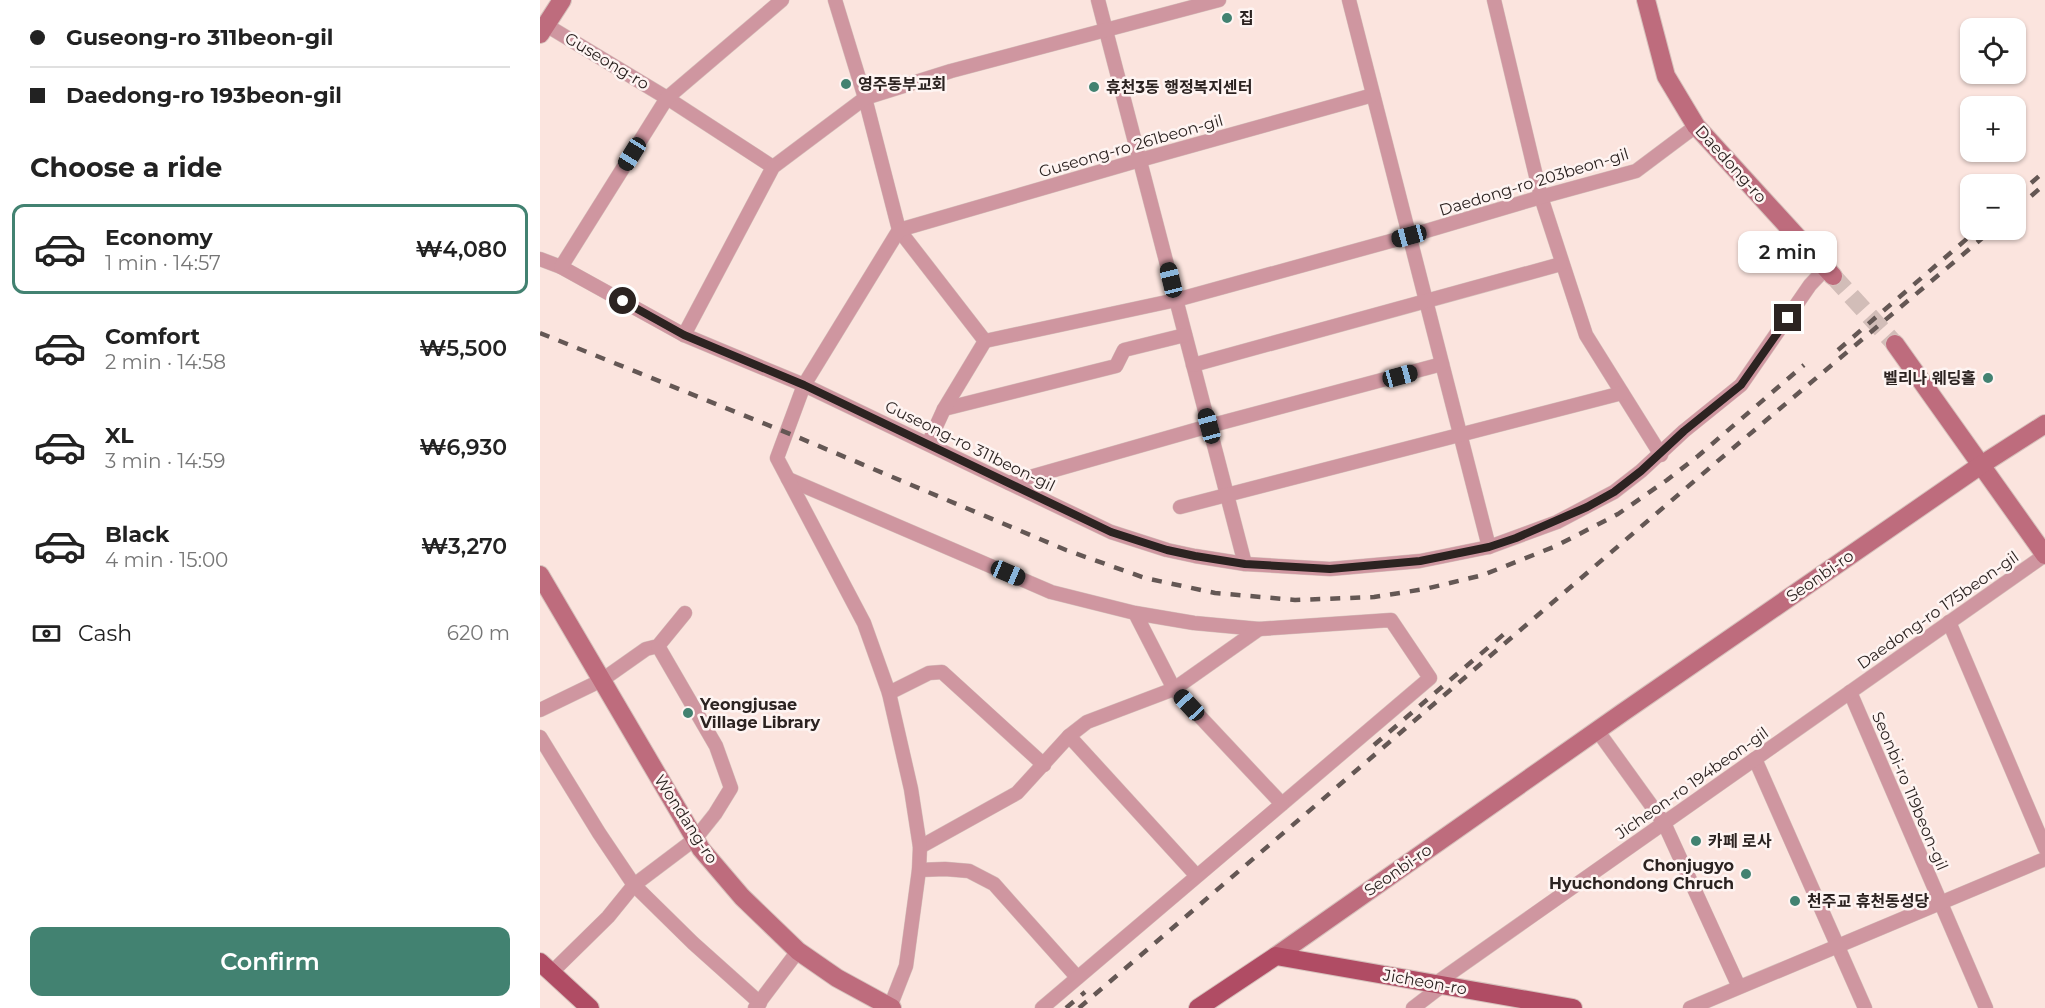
<!DOCTYPE html>
<meta charset="utf-8">
<style>
:root{--surface:#fff;--page:#f6f6f6;--text:#222;--muted:#767676;--line:#e0e0e0;--accent:#428271}
body{margin:0;font-family:Montserrat,"Noto Sans KR",sans-serif;background:var(--page);color:var(--text);height:100vh;display:flex;flex-direction:column;font-size:22px;white-space:nowrap}
*{box-sizing:border-box;margin:0}
p{font-size:20px;color:var(--muted)}
.icon{flex:none;width:33px;height:33px;fill:none;stroke:currentColor;stroke-width:2;stroke-linecap:round;stroke-linejoin:round}
.map{position:relative;flex:1;overflow:hidden}
.details{display:flex;flex-direction:column;background:var(--surface);width:540px}
.details>*{flex:none}
.hud{display:grid;align-content:center;height:132px;padding:0 30px;background:var(--surface)}
.fabs{position:absolute;left:1420px;top:18px;display:grid;gap:12px}
.fabs a{display:grid;place-items:center;width:66px;height:66px;border-radius:12px;background:var(--surface);box-shadow:0 2px 4px #0004;font-size:30px}
.end{position:absolute;width:27px;height:27px;margin:-14px;border:8px solid #2c2321;background:#fff;box-shadow:0 0 0 3px #fff}
.from{border-radius:50%}
.bubble{position:absolute;height:42px;border-radius:12px;background:var(--surface);box-shadow:0 2px 4px #0004;font-size:20px;font-weight:600;line-height:42px;text-align:center}
.car{position:absolute;width:18px;height:36px;margin:-18px -9px;border-radius:8px;box-shadow:0 0 4px 2px #0007;background:linear-gradient(#222 24%,#8ab4d8 0 40%,#222 0 76%,#8ab4d8 0 86%,#222 0)}
.hud b{display:flex;align-items:center;gap:21px;height:57px;font-size:22px}
.hud b+b{border-top:2px solid var(--line)}
.hud i{width:15px;height:15px;background:var(--text)}
ul{padding:0;list-style:none}
li{display:flex;align-items:center;gap:18px;height:90px;margin:0 12px 9px;padding:0 18px;border:3px solid transparent;border-radius:12px}
li div{flex:1}
li b{display:block;font-size:22px}
li em{font-style:normal;font-weight:600}
li.on{border-color:var(--accent)}
li>.icon{width:54px;height:54px;stroke-width:1.5}
h2{padding:0 30px;font-size:27px;line-height:72px}
.pay{display:flex;align-items:center;gap:15px;height:66px;padding:0 30px;font-size:22px}
.pay p{margin-inline-start:auto}
.action{display:flex;gap:12px;margin-top:auto;padding:12px 30px}
.action a{flex:1;height:69px;border-radius:12px;background:var(--accent);color:#fff;font-size:24px;font-weight:600;line-height:69px;text-align:center}
main{display:flex;flex:1;min-height:0}
.map>svg:first-child{display:block}
</style>
<main>
<section class="details">
<div class="hud">
<b><i class="from"></i>Guseong-ro 311beon-gil</b>
<b><i></i>Daedong-ro 193beon-gil</b>
</div>
<h2>Choose a ride</h2>
<ul>
<li class="on"><svg class="icon" aria-label="car" viewBox="0 0 24 24"><path d="M5 17H2v-5l4-1 3-4h7l3 4 3 1v5h-3M9 17h6M6 11h13"/><circle cx="7" cy="17" r="2"/><circle cx="17" cy="17" r="2"/></svg><div><b>Economy</b><p>1 min · 14:57</p></div><em>₩4,080</em></li>
<li><svg class="icon" aria-label="car" viewBox="0 0 24 24"><path d="M5 17H2v-5l4-1 3-4h7l3 4 3 1v5h-3M9 17h6M6 11h13"/><circle cx="7" cy="17" r="2"/><circle cx="17" cy="17" r="2"/></svg><div><b>Comfort</b><p>2 min · 14:58</p></div><em>₩5,500</em></li>
<li><svg class="icon" aria-label="car" viewBox="0 0 24 24"><path d="M5 17H2v-5l4-1 3-4h7l3 4 3 1v5h-3M9 17h6M6 11h13"/><circle cx="7" cy="17" r="2"/><circle cx="17" cy="17" r="2"/></svg><div><b>XL</b><p>3 min · 14:59</p></div><em>₩6,930</em></li>
<li><svg class="icon" aria-label="car" viewBox="0 0 24 24"><path d="M5 17H2v-5l4-1 3-4h7l3 4 3 1v5h-3M9 17h6M6 11h13"/><circle cx="7" cy="17" r="2"/><circle cx="17" cy="17" r="2"/></svg><div><b>Black</b><p>4 min · 15:00</p></div><em>₩3,270</em></li>
</ul>
<div class="pay"><svg class="icon" aria-label="cash" viewBox="0 0 24 24"><path d="M3 7h18v10H3z"/><circle cx="12" cy="12" r="2"/></svg>Cash<p>620 m</p></div>
<div class="action"><a>Confirm</a></div>
</section>
<div class="map">
<svg width="1505" height="1008" viewBox="0 0 1505 1008">
<rect width="100%" height="100%" fill="#fbe4de"/>
<g fill="none" stroke-linecap="round" stroke-linejoin="round">
<!-- secondary-tunnel -->
<path stroke="#d2bdb8" stroke-width="18" stroke-dasharray="18 9" stroke-linecap="butt" d="M1293 276 1355 344"/>
<!-- street casing -->
<g stroke="#d6c1bc" stroke-width="15">
<g id="street">
<path d="M295 0 325 98 359 230 445 341"/>
<path d="M558 0 705 564"/>
<path d="M809 0 949 547"/>
<path d="M954 0 1001 197 1046 335 1121 455"/>
<path d="M6 25 127 98 233 167"/>
<path d="M0 259 21 267 144 335 264 385 571 532 627 550 655 556 705 564 790 569 880 561 949 547 1017 522 1074 492 1101 471 1144 431 1201 385 1270 285 1286 268"/>
<path d="M21 267 127 98 242 0"/>
<path d="M144 335 233 167 325 98 411 71 679 0"/>
<path d="M445 341 636 300 869 236 1001 197 1096 171 1156 126"/>
<path d="M653 365 1021 264"/>
<path d="M404 409 576 366 584 350 645 335"/>
<path d="M388 444 404 409 445 341"/>
<path d="M248 479 511 592 595 613 654 623 719 629 851 620 890 678 742 804 634 689 595 613"/>
<path d="M469 483 669 426 902 364"/>
<path d="M640 507 1082 393"/>
<path d="M1409 622 1505 848"/>
<path d="M1310 692 1446 1008"/>
<path d="M349 693 389 673 402 672 504 765"/>
<path d="M0 710 62 680 106 649 118 646 145 613"/>
<path d="M1057 730 1124 823 1199 987"/>
<path d="M0 737 59 833 94 885 153 943 220 1003"/>
<path d="M1215 759 1325 1008"/>
<path d="M380 847 477 793 529 736"/>
<path d="M379 870 405 869 429 871 454 884 537 977"/>
<path d="M656 875 529 736 547 722 634 689 719 629"/>
<path d="M11 973 68 917 94 885 155 839 175 814 191 788 176 746 118 646"/>
<path d="M895 984 1505 555"/>
<path d="M350 1007 366 966 379 870 380 847 371 789 349 693 324 623 237 458 264 385 359 230 600 160 833 95"/>
<path d="M215 1008 258 951"/>
<path d="M502 1008 742 804"/>
<path d="M873 1008 903 985"/>
<path d="M1150 1008 1505 859"/>
</g>
</g>
<!-- secondary casing -->
<g stroke="#d6c1bc" stroke-width="20">
<g id="secondary">
<path d="M1106 0 1126 76 1156 126 1293 276"/>
<path d="M0 34 22 0"/>
<path d="M1355 344 1505 555"/>
<path d="M0 575 161 849 202 897 258 951 297 978 352 1008"/>
<path d="M736 956 1082 713 1441 465 1505 424"/>
</g>
</g>
<!-- primary casing -->
<g stroke="#d6c1bc" stroke-width="20">
<g id="primary">
<path d="M0 962 50 1008"/>
<path d="M658 1008 736 956 1033 1008"/>
</g>
</g>
<!-- street -->
<use href="#street" stroke="#cf96a0" stroke-width="14"/>
<!-- secondary -->
<use href="#secondary" stroke="#be6c7d" stroke-width="18"/>
<!-- primary -->
<use href="#primary" stroke="#b04c64" stroke-width="18"/>
<!-- rail -->
<g stroke="#645754" stroke-width="4.5" stroke-dasharray="10 10" stroke-linecap="butt">
<path d="M1476 196 1505 171"/>
<path d="M1476 209 1505 184"/>
<path d="M0 333 255 436 526 550 605 578 675 593 755 600 834 597 885 589 943 575 1016 546 1078 514 1127 480 1158 456 1264 365"/>
<path d="M1298 350 1437 230"/>
<path d="M834 745 964 634"/>
<path d="M526 1008 545 992"/>
<path d="M539 1008 1173 465 1452 230"/>
</g>
</g>
<g fill="none" stroke-linecap="round" stroke-linejoin="round">
<!-- route -->
<path stroke="#2c2321" stroke-width="8" d="M83 301 144 335 264 385 571 532 627 550 655 556 705 564 790 569 880 561 949 547 976 538 1047 507 1074 492 1101 471 1144 431 1201 385 1248 318"/>
</g>
<!-- markers -->
<g fill="#428271" stroke="#fef4f2" stroke-width="2">
<circle cx="687" cy="18" r="6"/>
<circle cx="306" cy="84" r="6"/>
<circle cx="554" cy="87" r="6"/>
<circle cx="1448" cy="378" r="6"/>
<circle cx="148" cy="713" r="6"/>
<circle cx="1156" cy="841" r="6"/>
<circle cx="1206" cy="874" r="6"/>
<circle cx="1255" cy="901" r="6"/>
</g>
<g text-anchor="middle" dominant-baseline="central" stroke-width="5" stroke-linejoin="round" paint-order="stroke">
<!-- poi labels -->
<g font-size="16" font-weight="bold" fill="#2c2321" stroke="#fef4f2" text-anchor="start">
<text x="699" y="18">집</text>
<text x="318" y="84">영주동부교회</text>
<text x="566" y="87">휴천3동 행정복지센터</text>
<text x="1436" y="378" text-anchor="end">벨리나 웨딩홀</text>
<text x="160" y="704">Yeongjusae<tspan x="160" dy="18">Village Library</tspan></text>
<text x="1168" y="841">카페 로사</text>
<text x="1194" y="865" text-anchor="end">Chonjugyo<tspan x="1194" dy="18">Hyuchondong Chruch</tspan></text>
<text x="1267" y="901">천주교 휴천동성당</text>
</g>
<!-- street labels -->
<g font-size="16" fill="#2c2321" stroke="#fef4f2">
<text transform="translate(67 61) rotate(31)">Guseong-ro</text>
<text transform="translate(591 146) rotate(-16)">Guseong-ro 261beon-gil</text>
<text transform="translate(1191 164) rotate(48)">Daedong-ro</text>
<text transform="translate(994 182) rotate(-17)">Daedong-ro 203beon-gil</text>
<text transform="translate(430 446) rotate(26)">Guseong-ro 311beon-gil</text>
<text transform="translate(1280 576) rotate(-35)">Seonbi-ro</text>
<text transform="translate(1398 610) rotate(-35)">Daedong-ro 175beon-gil</text>
<text transform="translate(1152 783) rotate(-35)">Jicheon-ro 194beon-gil</text>
<text transform="translate(1370 791) rotate(67)">Seonbi-ro 119beon-gil</text>
<text transform="translate(146 819) rotate(57)">Wondang-ro</text>
<text transform="translate(858 870) rotate(-35)">Seonbi-ro</text>
<text transform="translate(885 982) rotate(10)">Jicheon-ro</text>
</g>
</g>
</svg>
<div class="fabs">
<a><svg class="icon" aria-label="locate" viewBox="0 0 24 24"><circle cx="12" cy="12" r="6"/><path d="M12 2v4M12 18v4M2 12h4M18 12h4"/></svg></a>
<a>+</a>
<a>−</a>
</div>
<i class="end from" style="left:83px;top:301px"></i>
<i class="end" style="left:1248px;top:318px"></i>
<div class="bubble" style="left:1198px;top:231px;width:99px">2 min</div>
<i class="car" style="left:92px;top:154px;rotate:212deg"></i>
<i class="car" style="left:869px;top:236px;rotate:255deg"></i>
<i class="car" style="left:631px;top:280px;rotate:346deg"></i>
<i class="car" style="left:860px;top:376px;rotate:75deg"></i>
<i class="car" style="left:669px;top:426px;rotate:345deg"></i>
<i class="car" style="left:468px;top:573px;rotate:113deg"></i>
<i class="car" style="left:649px;top:705px;rotate:317deg"></i>
</div>
</main>
